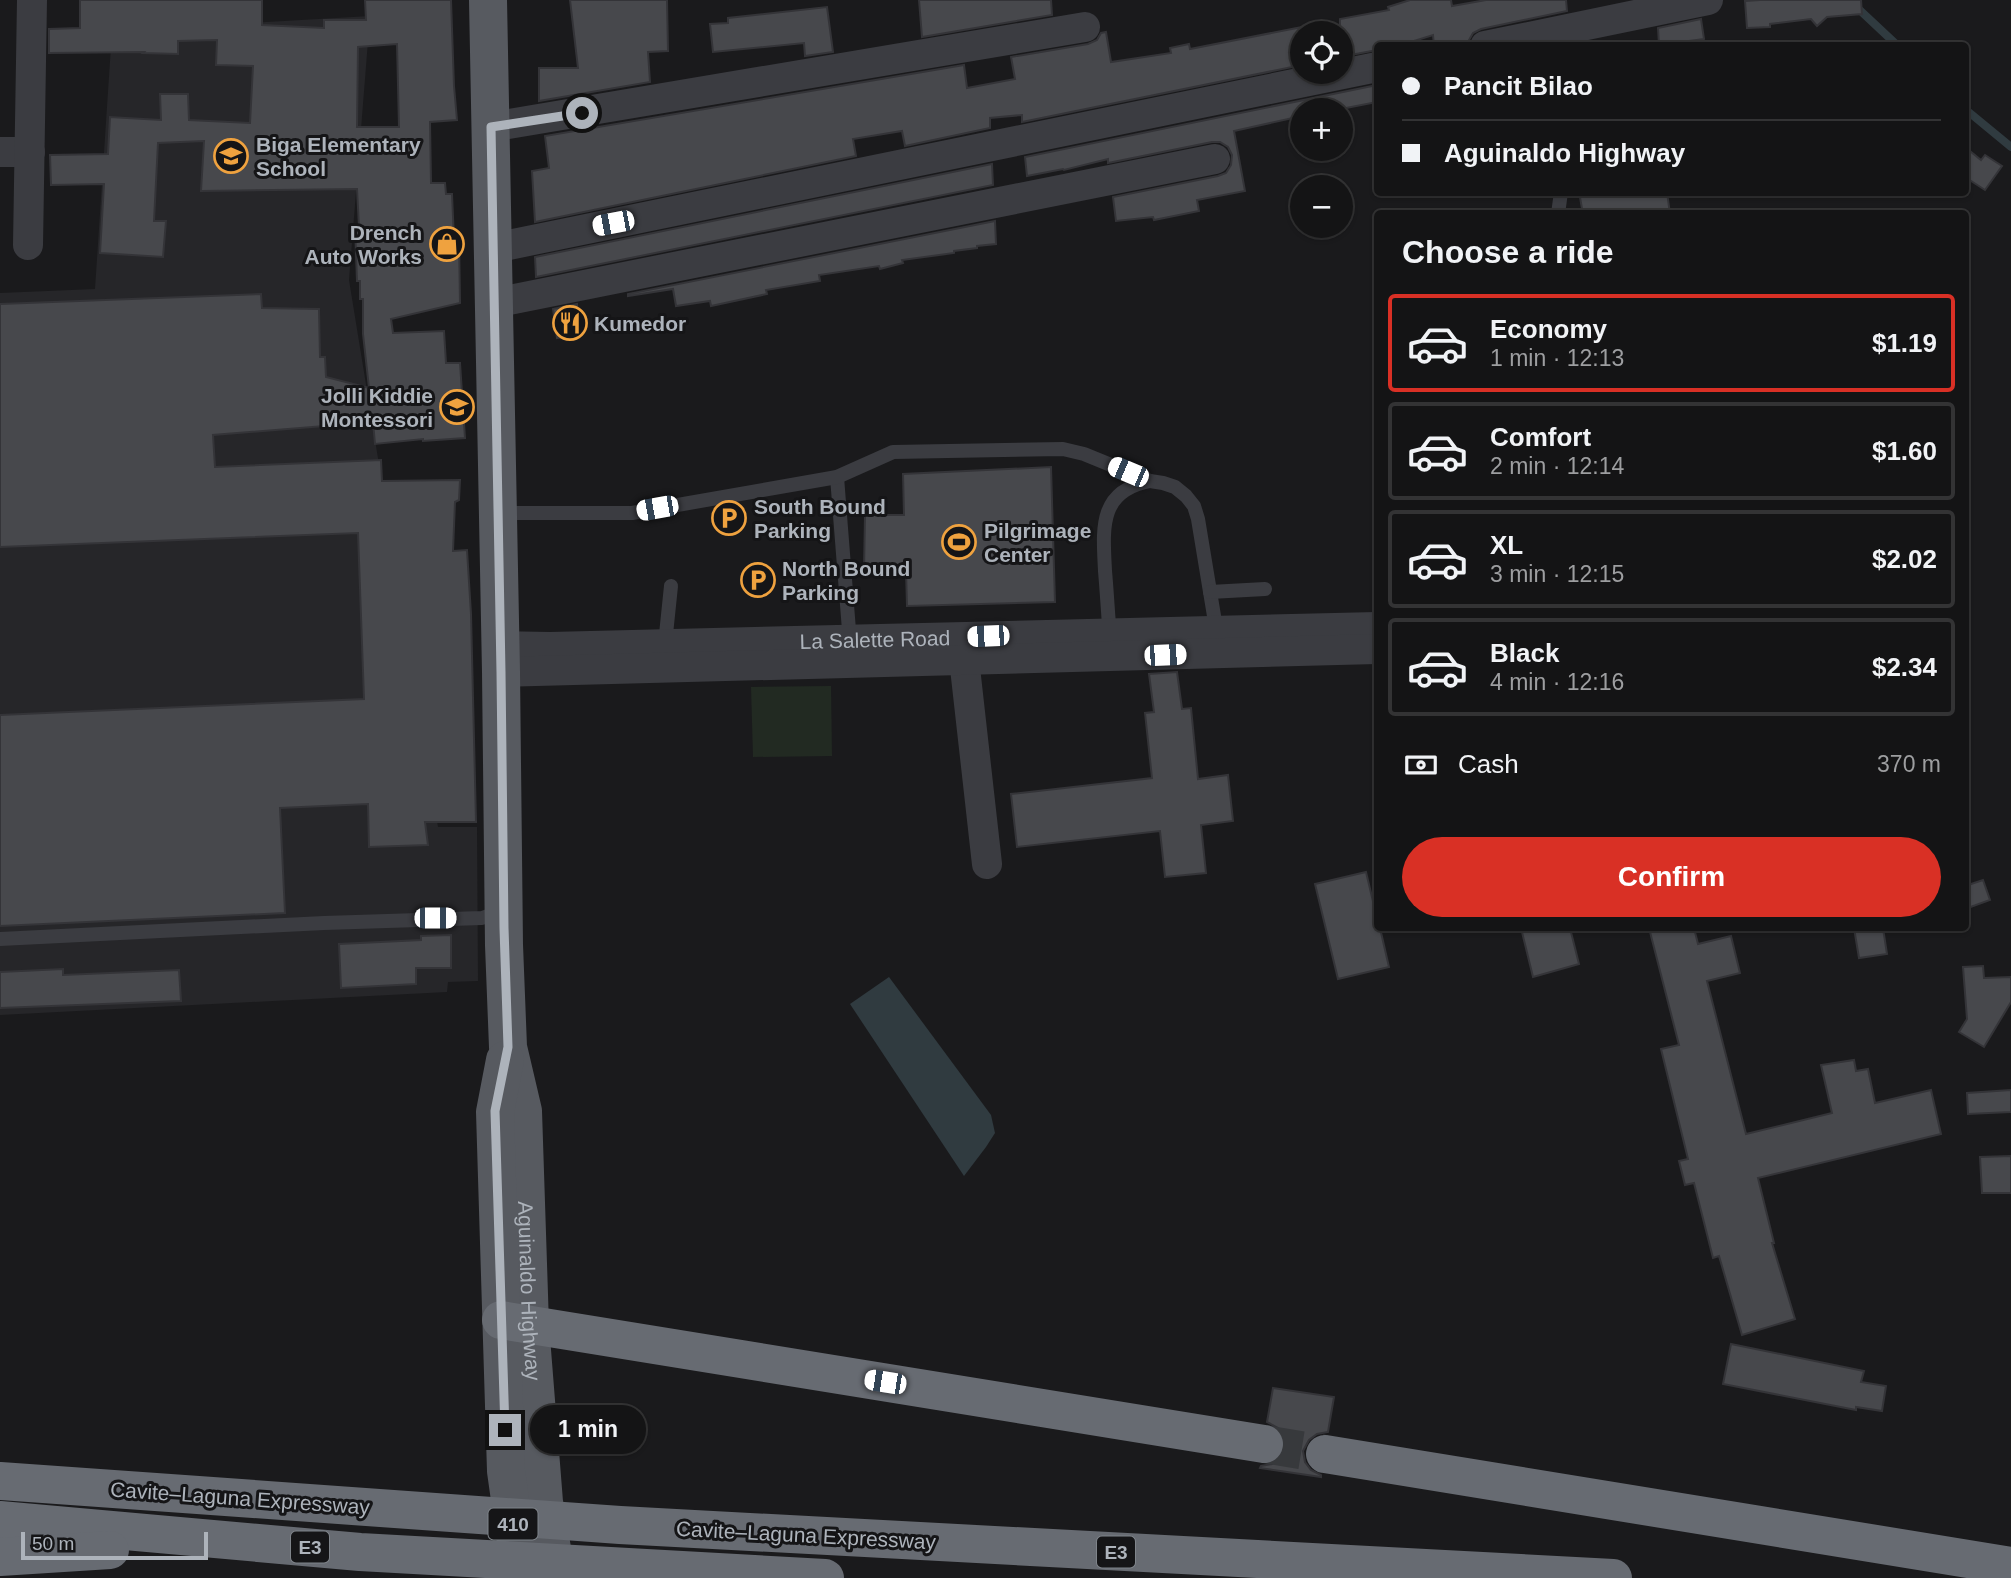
<!DOCTYPE html>
<meta charset="utf-8">
<style>
:root{--surface:#141415;--page:#212122;--text:#f1f3f6;--muted:#9d9ea0;--line:#333334;--accent:#d93025}
body{margin:0;font-family:Arial,sans-serif;background:var(--page);color:var(--text);height:100vh;display:flex;flex-direction:column;font-size:26px;white-space:nowrap}
*{box-sizing:border-box;margin:0}
p{font-size:23px;color:var(--muted)}
.icon{flex:none;width:38px;height:38px;fill:none;stroke:currentColor;stroke-width:2;stroke-linecap:round;stroke-linejoin:round}
.map{position:relative;flex:1;overflow:hidden}
.side{position:absolute;left:1374px;top:210px;width:595px;height:721px;display:flex;flex-direction:column;background:var(--surface);border-radius:7px;box-shadow:0 2px 5px #0004,0 0 0 2px var(--line)}
.side>*{flex:none}
.guide{position:absolute;left:1374px;top:42px;width:595px;height:154px;border-radius:7px;box-shadow:0 2px 5px #0004,0 0 0 2px var(--line);display:grid;align-content:center;height:154px;padding:0 28px;background:var(--surface)}
.fabs{position:absolute;left:1290px;top:21px;display:grid;gap:14px}
.fabs a{display:grid;place-items:center;width:63px;height:63px;border-radius:50%;background:var(--surface);box-shadow:0 2px 5px #0004,0 0 0 2px var(--line);font-size:35px}
.scale{position:absolute;left:21px;bottom:18px;width:187px;box-sizing:border-box;padding-left:7px;border:4px solid #adb3bb;border-top:0;font-size:19px;line-height:24px;white-space:nowrap;color:#adb3bb;-webkit-text-stroke:5px #151517;paint-order:stroke}
.end{position:absolute;width:32px;height:32px;margin:-16px;border:9px solid #adb3bb;background:#111;box-shadow:0 0 0 4px #111}
.from{border-radius:50%}
.bubble{position:absolute;height:49px;border-radius:24px;background:var(--surface);box-shadow:0 2px 5px #0004,0 0 0 2px var(--line);font-size:23px;font-weight:600;line-height:49px;text-align:center}
.car{position:absolute;width:21px;height:42px;margin:-21px -10px;border-radius:9px;box-shadow:0 0 5px 2px #0007;background:linear-gradient(#fff 24%,#345 0 40%,#fff 0 76%,#345 0 86%,#fff 0)}
.guide b{display:flex;align-items:center;gap:24px;height:66px;font-size:26px}
.guide b+b{border-top:2px solid var(--line)}
.guide i{width:18px;height:18px;background:var(--text)}
ul{padding:0;list-style:none}
li{display:flex;align-items:center;gap:21px;height:98px;margin:0 14px 10px;padding:0 14px;border:4px solid var(--line);border-radius:7px}
li div{flex:1}
li b{display:block;font-size:26px}
li em{font-style:normal;font-weight:600}
li.selected{border-color:var(--accent)}
li>.icon{width:63px;height:63px;stroke-width:1.5}
h2{padding:0 28px;font-size:32px;line-height:84px}
.pay{display:flex;align-items:center;gap:18px;height:77px;padding:0 28px;font-size:26px}
.pay p{margin-inline-start:auto}
.button{display:flex;gap:14px;margin-top:auto;padding:14px 28px}
.button a{flex:1;height:80px;border-radius:42px;background:var(--accent);color:#fff;font-size:28px;font-weight:600;line-height:80px;text-align:center}
.map>svg:first-child{display:block}
</style>
<div class="map">
<svg width="2011" height="1578" viewBox="0 0 2011 1578">
<rect width="100%" height="100%" fill="#1a1a1c"/>
<!-- built -->
<path fill="#262629" d="M370 16 349 280 438 827H477L478 981 448 982 447 992 0 1015V293L95 289 112 31Z"/>
<!-- green -->
<path fill="#222a22" d="M831 686 832 756 753 757 751 687Z"/>
<!-- water -->
<path fill="#303b40" d="M889 977 991 1115 995 1133 986 1147 964 1176 850 1004Z"/>
<g fill="none" stroke-linecap="round" stroke-linejoin="round">
<!-- stream -->
<g stroke="#303b40" stroke-width="8">
<path d="M1849 0 1898 46"/>
<path d="M1965 109 2011 147"/>
</g>
</g>
<!-- building -->
<g fill="#47484c" stroke="#343438" stroke-width="2" fill-rule="evenodd">
<path d="M80 0H262V25L324 28V20H366L365 0H451L454 86 457 120 430 122 431 183H445L446 194H452L454 239 459 238 460 303 391 319 393 333 444 331 446 363H460L465 438 423 441V439L375 444 373 422 213 435 215 467 381 460 382 481 460 480 459 500 455 502 453 551 467 550 471 614 476 822H425L428 845 369 847 368 804 280 808 285 913 0 926V715L364 699 358 533 0 547V304L261 294 262 308 319 309 320 357H325L326 377 369 388 363 334V299H360V281H357L355 227H359L357 189 201 191 204 141 158 143 154 221H166L163 257 100 253 104 184 51 185 50 155 108 154 110 117 161 120 160 94H188L189 120 250 123 253 66 216 65 217 40 178 41V54L143 53 144 52 49 53V29L80 28ZM397 44 399 127H357L358 47Z"/>
<path d="M570 0H667L668 51 648 52 650 82 539 101V68H578Z"/>
<path d="M919 0H1051L1052 15 922 37Z"/>
<path d="M1410 0H1451L1452 6 1486 0H1566L1567 11 1481 29 1473 33 1469 40 1468 46H1434L1433 35 1398 46H1377V50L1340 57V19L1389 10 1388 7Z"/>
<path d="M1760 0H1861L1862 14 1827 17 1817 26 1811 19 1770 24V27L1747 28 1745 1Z"/>
<path d="M827 7 833 52 805 56 804 43 713 52 710 24 728 23V18Z"/>
<path d="M1701 19 1704 39 1659 45 1658 28Z"/>
<path d="M1302 27V65L1022 122V115L990 118V128L905 146 902 131 853 139 856 156 535 222 532 171 549 168 545 136 964 65 967 88 1015 79 1011 57 1088 44 1097 40 1101 33 1106 32 1111 62 1171 53 1170 48 1189 44 1190 49Z"/>
<path d="M1377 85V102L1336 110H1302V116L1234 131 1245 191 1197 200 1199 211 1154 220 1153 217 1116 221 1113 197 1218 176 1226 173 1231 165 1232 155 1228 147 1220 142H1212L1108 163V159L1064 170 1063 169 1027 176 1025 157Z"/>
<path d="M1965 147 1981 160 1985 155 2002 166 1985 190 1965 177Z"/>
<path d="M992 164 993 185 536 277 535 257Z"/>
<path d="M1579 192H1667L1670 214H1583Z"/>
<path d="M995 221 996 244 977 246V248L954 251V253L902 260 903 263 880 269 879 266 819 275 820 281 766 290 767 294 711 306 710 301 676 306 673 289 628 296V294Z"/>
<path d="M577 304 580 334 557 338 553 309Z"/>
<path d="M1051 467 1055 602 907 606 906 570 864 571 865 515H904L903 474Z"/>
<path d="M1177 672 1182 709 1191 708 1198 779 1228 775 1233 821 1201 825 1206 873 1165 877 1160 831 1017 847 1011 794 1152 778 1145 713 1154 712 1149 674Z"/>
<path d="M1366 872 1377 918V928H1380L1389 967 1338 979 1315 884Z"/>
<path d="M1983 880 1990 900 1965 909V886Z"/>
<path d="M1521 928H1570L1579 964 1533 977Z"/>
<path d="M1649 928H1694L1698 944 1731 936 1740 973 1707 981 1746 1134 1832 1113 1821 1065 1854 1060 1856 1071 1868 1069 1875 1103 1931 1090 1941 1134 1758 1178 1774 1243H1772L1795 1319 1742 1335 1719 1256 1713 1258 1694 1183 1685 1185 1679 1161 1688 1159 1661 1049 1679 1045Z"/>
<path d="M1854 928H1883L1887 954 1859 958Z"/>
<path d="M451 935V968H416V984L341 988 339 944 421 940V936Z"/>
<path d="M1983 966 1984 978 2011 977V1002L1984 1047 1959 1032 1967 1019 1963 967Z"/>
<path d="M63 969V975L179 970 181 1001 0 1008V972Z"/>
<path d="M2011 1090V1112L1968 1114 1967 1093Z"/>
<path d="M2011 1156V1193H1982L1980 1157Z"/>
<path d="M1731 1344 1864 1371 1861 1382 1886 1386 1882 1411 1856 1407V1410L1723 1384Z"/>
<path d="M1273 1388 1334 1397 1328 1432 1317 1434 1309 1440 1303 1451 1305 1462 1311 1470 1321 1475V1477L1260 1468 1261 1466 1272 1464 1280 1458 1286 1447 1284 1436 1278 1428 1267 1422Z"/>
</g>
<g fill="none" stroke-linecap="round" stroke-linejoin="round">
<!-- highway-tunnel -->
<path stroke="#37393c" stroke-width="38" stroke-dasharray="38 19" stroke-linecap="butt" d="M1264 1444 1325 1454"/>
<!-- lane -->
<g stroke="#3b3c41" stroke-width="14">
<path d="M1558 214 1561 192"/>
<path d="M837 477 850 643"/>
<path d="M500 513H632L837 477 893 452 1063 449 1084 454 1150 481 1163 483 1175 487 1186 496 1194 506 1198 519 1217 634"/>
<path d="M1210 592 1265 589"/>
<path d="M1110 637C1108 615 1107 593 1105 571 1103 529 1098 491 1150 481"/>
<path d="M665 644 671 586"/>
<path d="M0 939 324 923 482 918 502 911"/>
</g>
<!-- street -->
<g stroke="#3b3c41" stroke-width="30">
<path d="M1485 46 1708 0"/>
<path d="M491 127 1085 27"/>
<path d="M0 152H30"/>
<path d="M28 245 32 0"/>
<path d="M494 248 1377 67"/>
<path d="M494 303 1215 159"/>
<path d="M962 641 987 864"/>
<path id="s1" d="M501 646 550 647 1377 627"/>
<path d="M501 672 1377 649"/>
</g>
<!-- primary -->
<g stroke="#575a60" stroke-width="38">
<path id="s2" d="M488 0 501 672 504 945 508 1047 523 1111 530 1325 544 1502 557 1578"/>
<path d="M505 1060 495 1112 506 1471 521 1578"/>
</g>
<!-- highway -->
<g stroke="#676b72" stroke-width="38">
<path d="M501 1320 1264 1444"/>
<path d="M1325 1454 2011 1566"/>
<path d="M0 1481 620 1525 1613 1578"/>
<path d="M0 1520 360 1552 825 1578"/>
<path d="M0 1557 110 1550"/>
</g>
</g>
<g fill="none" stroke-linecap="round" stroke-linejoin="round">
<!-- route -->
<path stroke="#adb3bb" stroke-width="9" d="M505 1430 495 1111 508 1047 504 928 501 672 491 127 582 113"/>
</g>
<!-- icons -->
<defs>
<g id="school-ring" transform="scale(1.75)"><circle r="9.5" fill="#151517" stroke="#efa23f" stroke-width="1.5"/><path d="M0-5L7-2L0 1L-7-2ZM-4 1L0 2.5L4 1V4Q0 6-4 4Z" fill="#efa23f"/></g>
<g id="shop-ring" transform="scale(1.75)"><circle r="9.5" fill="#151517" stroke="#efa23f" stroke-width="1.5"/><path d="M-5-2.5h2.3a2.7 3.5 0 0 1 5.4 0H5L5.5 6h-11ZM-1.5-2.5h3a1.5 2.3 0 0 0-3 0Z" fill="#efa23f"/></g>
<g id="restaurant-ring" transform="scale(1.75)"><circle r="9.5" fill="#151517" stroke="#efa23f" stroke-width="1.5"/><path d="M-5-6h1v4h1v-4h1v4h1v-4h1v5L-1.5 .5V6h-2V.5L-5-1ZM5-6V6H3V1.5H1.5Q1.5-4 5-6Z" fill="#efa23f"/></g>
<g id="parking-ring" transform="scale(1.75)"><circle r="9.5" fill="#151517" stroke="#efa23f" stroke-width="1.5"/><path d="M-3.5-5.5H1a3.5 3.5 0 0 1 0 7H-1V5.5H-3.5ZM-1-3.4V-.6H.8a1.4 1.4 0 0 0 0-2.8Z" fill="#efa23f"/></g>
<g id="stadium-ring" transform="scale(1.75)"><circle r="9.5" fill="#151517" stroke="#efa23f" stroke-width="1.5"/><path d="M0-5a6.5 5 0 1 0 0 10a6.5 5 0 1 0 0-10ZM-3.5-1.8h7v3.6h-7Z" fill="#efa23f"/></g>
</defs>
<g fill-rule="evenodd">
<use href="#school-ring" x="231" y="156"/>
<use href="#shop-ring" x="447" y="244"/>
<use href="#restaurant-ring" x="570" y="323"/>
<use href="#school-ring" x="457" y="407"/>
<use href="#parking-ring" x="729" y="518"/>
<use href="#stadium-ring" x="959" y="542"/>
<use href="#parking-ring" x="758" y="580"/>
</g>
<g text-anchor="middle" dominant-baseline="central" stroke-width="6" stroke-linejoin="round" paint-order="stroke">
<!-- shield labels -->
<g fill="#151517" stroke="#7f848a" stroke-width="2">
<rect x="488.5" y="1508.5" width="49" height="31" rx="5"/>
<rect x="291" y="1531.5" width="38" height="31" rx="5"/>
<rect x="1097" y="1536.5" width="38" height="31" rx="5"/>
</g>
<g font-size="19" font-weight="bold" fill="#adb3bb">
<text x="513" y="1524">410</text>
<text x="310" y="1547">E3</text>
<text x="1116" y="1552">E3</text>
</g>
<!-- poi labels -->
<g font-size="21" font-weight="bold" fill="#adb3bb" stroke="#151517" text-anchor="start">
<text x="256" y="144">Biga Elementary<tspan x="256" dy="24">School</tspan></text>
<text x="422" y="232" text-anchor="end">Drench<tspan x="422" dy="24">Auto Works</tspan></text>
<text x="594" y="323">Kumedor</text>
<text x="433" y="395" text-anchor="end">Jolli Kiddie<tspan x="433" dy="24">Montessori</tspan></text>
<text x="754" y="506">South Bound<tspan x="754" dy="24">Parking</tspan></text>
<text x="984" y="530">Pilgrimage<tspan x="984" dy="24">Center</tspan></text>
<text x="782" y="568">North Bound<tspan x="782" dy="24">Parking</tspan></text>
</g>
<!-- street labels -->
<g font-size="21" fill="#adb3bb" stroke="#151517">
<text stroke="none"><textPath href="#s1" startOffset="374">La Salette Road</textPath></text>
<text stroke="none"><textPath href="#s2" startOffset="1293">Aguinaldo Highway</textPath></text>
<text transform="translate(240 1498) rotate(4)">Cavite–Laguna Expressway</text>
<text transform="translate(806 1535) rotate(3)">Cavite–Laguna Expressway</text>
</g>
</g>
</svg>
<div class="fabs">
<a><svg class="icon" aria-label="locate" viewBox="0 0 24 24"><circle cx="12" cy="12" r="6"/><path d="M12 2v4M12 18v4M2 12h4M18 12h4"/></svg></a>
<a>+</a>
<a>−</a>
</div>
<div class="scale">50 m</div>
<i class="end from" style="left:582px;top:113px"></i>
<i class="end" style="left:505px;top:1430px"></i>
<div class="bubble" style="left:530px;top:1405px;width:116px">1 min</div>
<i class="car" style="left:613px;top:223px;rotate:259deg"></i>
<i class="car" style="left:1128px;top:472px;rotate:293deg"></i>
<i class="car" style="left:657px;top:508px;rotate:260deg"></i>
<i class="car" style="left:988px;top:636px;rotate:268deg"></i>
<i class="car" style="left:1165px;top:655px;rotate:88deg"></i>
<i class="car" style="left:435px;top:918px;rotate:90deg"></i>
<i class="car" style="left:885px;top:1382px;rotate:279deg"></i>
<div class="guide">
<b><i class="from"></i>Pancit Bilao</b>
<b><i></i>Aguinaldo Highway</b>
</div>
<section class="side">
<h2>Choose a ride</h2>
<ul>
<li class="selected"><svg class="icon" aria-label="car" viewBox="0 0 24 24"><path d="M5 17H2v-5l4-1 3-4h7l3 4 3 1v5h-3M9 17h6M6 11h13"/><circle cx="7" cy="17" r="2"/><circle cx="17" cy="17" r="2"/></svg><div><b>Economy</b><p>1 min · 12:13</p></div><em>$1.19</em></li>
<li><svg class="icon" aria-label="car" viewBox="0 0 24 24"><path d="M5 17H2v-5l4-1 3-4h7l3 4 3 1v5h-3M9 17h6M6 11h13"/><circle cx="7" cy="17" r="2"/><circle cx="17" cy="17" r="2"/></svg><div><b>Comfort</b><p>2 min · 12:14</p></div><em>$1.60</em></li>
<li><svg class="icon" aria-label="car" viewBox="0 0 24 24"><path d="M5 17H2v-5l4-1 3-4h7l3 4 3 1v5h-3M9 17h6M6 11h13"/><circle cx="7" cy="17" r="2"/><circle cx="17" cy="17" r="2"/></svg><div><b>XL</b><p>3 min · 12:15</p></div><em>$2.02</em></li>
<li><svg class="icon" aria-label="car" viewBox="0 0 24 24"><path d="M5 17H2v-5l4-1 3-4h7l3 4 3 1v5h-3M9 17h6M6 11h13"/><circle cx="7" cy="17" r="2"/><circle cx="17" cy="17" r="2"/></svg><div><b>Black</b><p>4 min · 12:16</p></div><em>$2.34</em></li>
</ul>
<div class="pay"><svg class="icon" aria-label="cash" viewBox="0 0 24 24"><path d="M3 7h18v10H3z"/><circle cx="12" cy="12" r="2"/></svg>Cash<p>370 m</p></div>
<div class="button"><a>Confirm</a></div>
</section>
</div>
